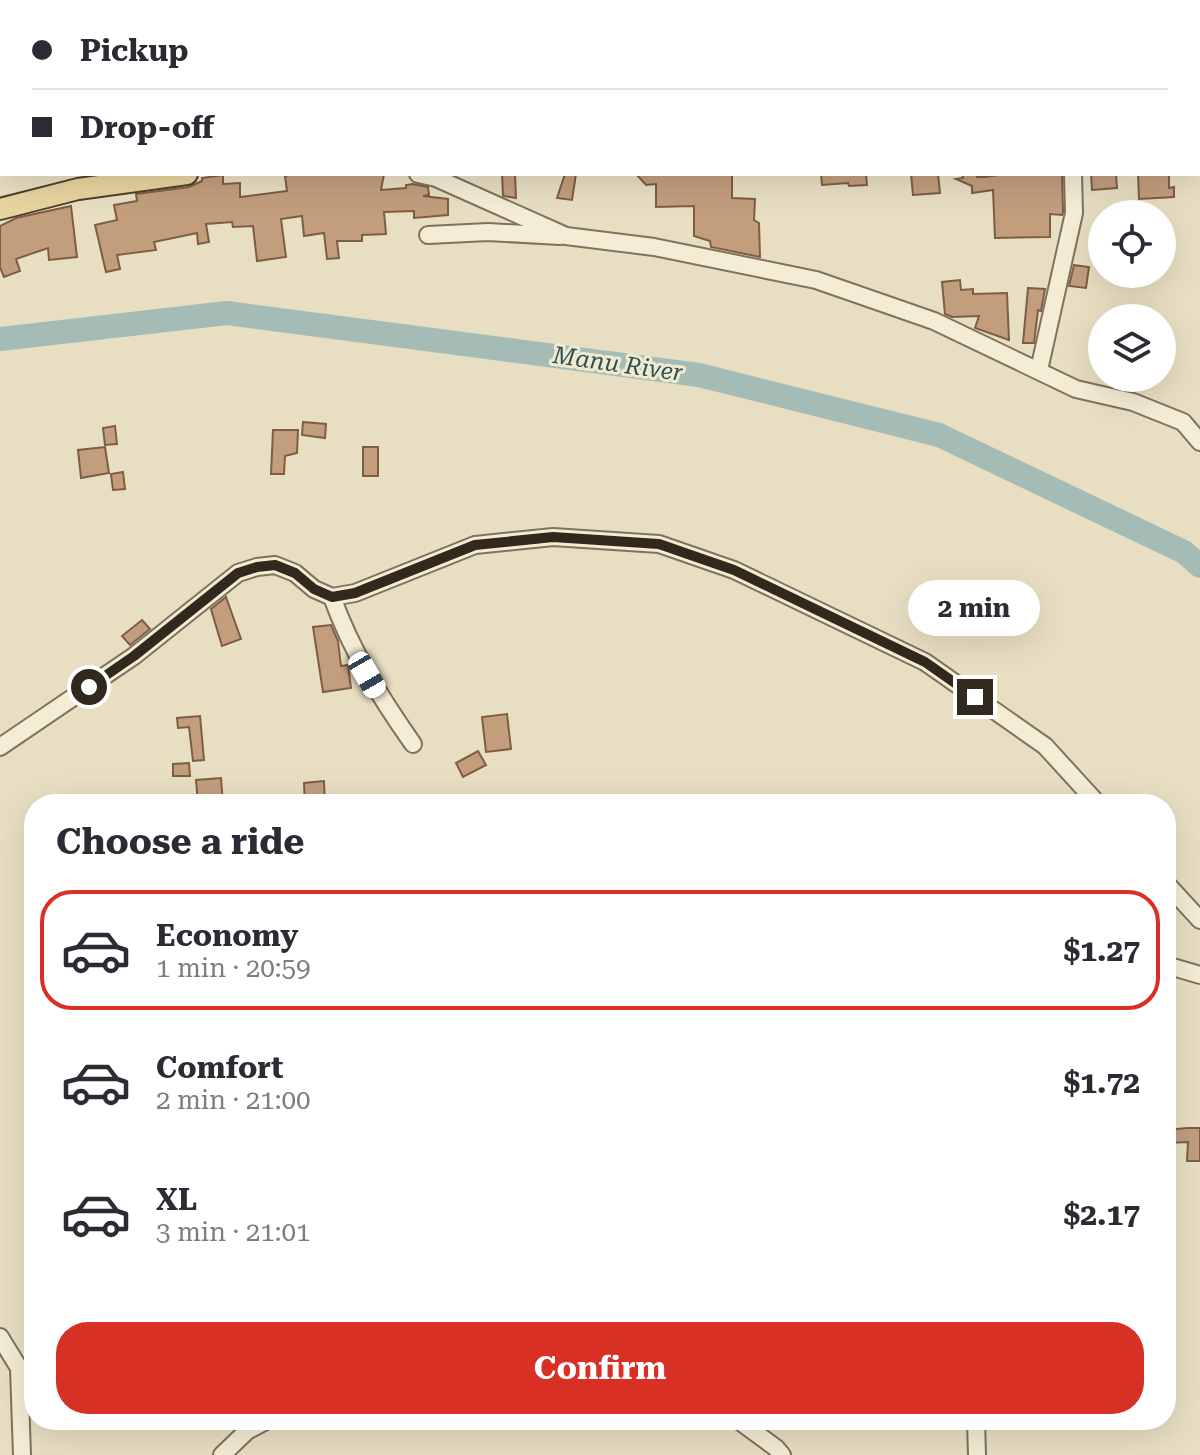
<!DOCTYPE html>
<meta charset="utf-8">
<style>
:root{--surface:#fff;--page:#f2f2f3;--text:#2b2b33;--muted:#7c7c81;--line:#e1e1e2;--accent:#d93025}
body{margin:0;font-family:"Roboto Serif",serif;background:var(--page);color:var(--text);height:100vh;display:flex;flex-direction:column;font-size:30px;white-space:nowrap}
*{box-sizing:border-box;margin:0}
p{font-size:26px;color:var(--muted)}
.icon{flex:none;width:44px;height:44px;fill:none;stroke:currentColor;stroke-width:2;stroke-linecap:round;stroke-linejoin:round}
.map{position:relative;flex:1;overflow:hidden}
.sheet{position:absolute;left:24px;top:794px;width:1152px;height:636px;display:flex;flex-direction:column;background:var(--surface);border-radius:32px;box-shadow:0 8px 32px #0002}
.sheet>*{flex:none}
.hud{position:absolute;left:0px;top:0px;width:1200px;height:176px;box-shadow:0 8px 32px #0002;display:grid;align-content:center;height:176px;padding:0 32px;background:var(--surface)}
.controls{position:absolute;left:1088px;top:200px;display:grid;gap:16px}
.controls a{display:grid;place-items:center;width:88px;height:88px;border-radius:50%;background:var(--surface);box-shadow:0 8px 32px #0002;font-size:40px}
.end{position:absolute;width:36px;height:36px;margin:-18px;border:10px solid #32291e;background:#fff;box-shadow:0 0 0 4px #fff}
.from{border-radius:50%}
.bubble{position:absolute;height:56px;border-radius:28px;background:var(--surface);box-shadow:0 8px 32px #0002;font-size:26px;font-weight:700;line-height:56px;text-align:center}
.car{position:absolute;width:24px;height:48px;margin:-24px -12px;border-radius:10px;box-shadow:0 0 6px 2px #0007;background:linear-gradient(#fff 24%,#345 0 40%,#fff 0 76%,#345 0 86%,#fff 0)}
.hud b{display:flex;align-items:center;gap:28px;height:76px;font-size:30px}
.hud b+b{border-top:2px solid var(--line)}
.hud i{width:20px;height:20px;background:var(--text)}
ul{padding:0;list-style:none}
li{display:flex;align-items:center;gap:24px;height:120px;margin:0 16px 12px;padding:0 16px;border:4px solid transparent;border-radius:32px}
li div{flex:1}
li b{display:block;font-size:30px}
li em{font-style:normal;font-weight:700}
li.on{border-color:var(--accent)}
li>.icon{width:72px;height:72px;stroke-width:1.5}
h2{padding:0 32px;font-size:36px;line-height:96px}
.primary-button{display:flex;gap:16px;margin-top:auto;padding:16px 32px}
.primary-button a{flex:1;height:92px;border-radius:32px;background:var(--accent);color:#fff;font-size:32px;font-weight:700;line-height:92px;text-align:center}
.map>svg:first-child{display:block}
</style>
<div class="map">
<svg width="1200" height="1455" viewBox="0 0 1200 1455">
<rect width="100%" height="100%" fill="#e8dfc3"/>
<g fill="none" stroke-linecap="round" stroke-linejoin="round">
<!-- river -->
<path stroke="#a5bcb6" stroke-width="24" d="M0 339 227 313 699 375 939 435 1184 552 1200 566"/>
</g>
<!-- building -->
<g fill="#c29e7d" stroke="#7d5e45" stroke-width="2">
<path d="M295 174H384L381 190 406 188V185L413 184 428 187 429 195 423 196 448 199V215L414 218V211L384 212 386 234 362 235V241H337L339 258 327 259 324 233 304 236 302 216 281 219 286 257 257 261 253 226 233 227 232 222 206 224 209 242 198 244 197 233 154 242 156 250 117 255 120 269 106 272 95 225 117 220 114 205 137 201 136 194 189 187 202 181V178L223 175V184L240 183V197L287 191 285 176Z"/>
<path d="M502 174H515L516 198 503 196Z"/>
<path d="M565 174H576L572 200 557 198Z"/>
<path d="M636 174H732V198L755 199 754 220 759 223 760 257 711 247 710 241 694 236V206L656 207V184L646 185Z"/>
<path d="M821 174H866L867 185 849 186 848 183 822 185Z"/>
<path d="M911 174H938L940 193 913 195Z"/>
<path d="M962 174H977V177H985L1005 174H1062L1063 212 1062 215 1050 214V237L995 238 993 190 972 193V186L956 179 963 178Z"/>
<path d="M1091 174H1116L1117 188 1092 190Z"/>
<path d="M1138 174H1169V188L1174 187V197L1139 199Z"/>
<path d="M71 206 77 257 49 260 48 248 16 259 20 271 4 277 0 267V226L16 218Z"/>
<path d="M1074 265 1089 267 1086 288 1069 286Z"/>
<path d="M960 280 961 290 973 289V294L1007 293 1009 340 975 328 979 316 952 317 945 314 942 282Z"/>
<path d="M1028 288 1045 289 1041 311 1038 310 1034 343H1023Z"/>
<path d="M303 422 326 424 325 438 302 435Z"/>
<path d="M115 426 117 444 105 445 103 428Z"/>
<path d="M273 430H298L297 453 285 456 284 474H271Z"/>
<path d="M105 447 109 473 81 478 78 450Z"/>
<rect x="363" y="447" width="15" height="29"/>
<path d="M123 472 125 489 113 490 111 474Z"/>
<path d="M226 597 241 639 222 646 211 609Z"/>
<path d="M142 620 150 629 130 645 122 636Z"/>
<path d="M331 625 338 641 341 666 348 665 351 688 323 692 313 627Z"/>
<path d="M507 714 511 749 486 752 482 717Z"/>
<path d="M200 716 204 760 193 761 189 727 178 728 177 718Z"/>
<path d="M478 751 486 765 463 777 456 763Z"/>
<path d="M189 763 190 776H173V764Z"/>
<path d="M221 778 223 804H198L196 780Z"/>
<path d="M324 781 325 804H305L304 783Z"/>
<path d="M1187 1128H1200V1161H1187L1188 1142 1167 1143V1130Z"/>
</g>
<g fill="none" stroke-linecap="round" stroke-linejoin="round">
<!-- minor casing -->
<g stroke="#80725c" stroke-width="20">
<g id="minor">
<path d="M51 0 53 2"/>
<path d="M294 0V2"/>
<path d="M732 0V2"/>
<path d="M1064 0V2"/>
<path d="M0 86H2"/>
<path d="M418 174 436 178 566 236 654 247 816 280 934 321 1076 389 1133 402 1183 422 1200 442"/>
<path d="M428 235 488 232 560 236"/>
<path d="M1039 370 1074 213 1073 174"/>
<path d="M332 597C352 652 380 697 413 744"/>
<path d="M0 747 134 656 238 573 257 567 275 565 295 573 314 589 332 597 355 593 475 545 553 537 659 544 734 570 925 662 1045 746 1098 804"/>
<path d="M1166 883 1200 920"/>
<path d="M1166 965 1200 975"/>
<path d="M0 1337 19 1368 22 1455"/>
<path d="M738 1420 776 1448 782 1455"/>
<path d="M976 1420 977 1455"/>
<path d="M222 1455 247 1431 268 1420"/>
</g>
</g>
<!-- major casing -->
<g stroke="#4f4030" stroke-width="24">
<path id="major" d="M0 209 78 189 187 174"/>
</g>
<!-- highway casing -->
<g stroke="#4f4030" stroke-width="26">
<g id="highway">
<path d="M577 0 580 2"/>
<path d="M1198 78H1200"/>
</g>
</g>
<!-- minor -->
<use href="#minor" stroke="#f4edd5" stroke-width="16"/>
<!-- major -->
<use href="#major" stroke="#e7d59f" stroke-width="20"/>
<!-- highway -->
<use href="#highway" stroke="#cea45d" stroke-width="22"/>
</g>
<g fill="none" stroke-linecap="round" stroke-linejoin="round">
<!-- route -->
<path stroke="#32291e" stroke-width="10" d="M89 687 134 656 238 573 257 567 275 565 295 573 314 589 332 597 355 593 475 545 553 537 659 544 734 570 925 662 975 697"/>
</g>
<g text-anchor="middle" dominant-baseline="central" stroke-width="6" stroke-linejoin="round" paint-order="stroke">
<!-- water labels -->
<g font-size="24" font-style="italic" fill="#2f5050" stroke="#f1ead2">
<text transform="translate(618 364) rotate(8)">Manu River</text>
</g>
</g>
</svg>
<div class="controls">
<a><svg class="icon" aria-label="locate" viewBox="0 0 24 24"><circle cx="12" cy="12" r="6"/><path d="M12 2v4M12 18v4M2 12h4M18 12h4"/></svg></a>
<a><svg class="icon" aria-label="layers" viewBox="0 0 24 24"><path d="M12 4l9 5-9 5-9-5zM3 14l9 5 9-5"/></svg></a>
</div>
<i class="end from" style="left:89px;top:687px"></i>
<i class="end" style="left:975px;top:697px"></i>
<div class="bubble" style="left:908px;top:580px;width:132px">2 min</div>
<i class="car" style="left:367px;top:675px;rotate:150deg"></i>
<div class="hud">
<b><i class="from"></i>Pickup</b>
<b><i></i>Drop-off</b>
</div>
<section class="sheet">
<h2>Choose a ride</h2>
<ul>
<li class="on"><svg class="icon" aria-label="car" viewBox="0 0 24 24"><path d="M5 17H2v-5l4-1 3-4h7l3 4 3 1v5h-3M9 17h6M6 11h13"/><circle cx="7" cy="17" r="2"/><circle cx="17" cy="17" r="2"/></svg><div><b>Economy</b><p>1 min · 20:59</p></div><em>$1.27</em></li>
<li><svg class="icon" aria-label="car" viewBox="0 0 24 24"><path d="M5 17H2v-5l4-1 3-4h7l3 4 3 1v5h-3M9 17h6M6 11h13"/><circle cx="7" cy="17" r="2"/><circle cx="17" cy="17" r="2"/></svg><div><b>Comfort</b><p>2 min · 21:00</p></div><em>$1.72</em></li>
<li><svg class="icon" aria-label="car" viewBox="0 0 24 24"><path d="M5 17H2v-5l4-1 3-4h7l3 4 3 1v5h-3M9 17h6M6 11h13"/><circle cx="7" cy="17" r="2"/><circle cx="17" cy="17" r="2"/></svg><div><b>XL</b><p>3 min · 21:01</p></div><em>$2.17</em></li>
</ul>
<div class="primary-button"><a>Confirm</a></div>
</section>
</div>
